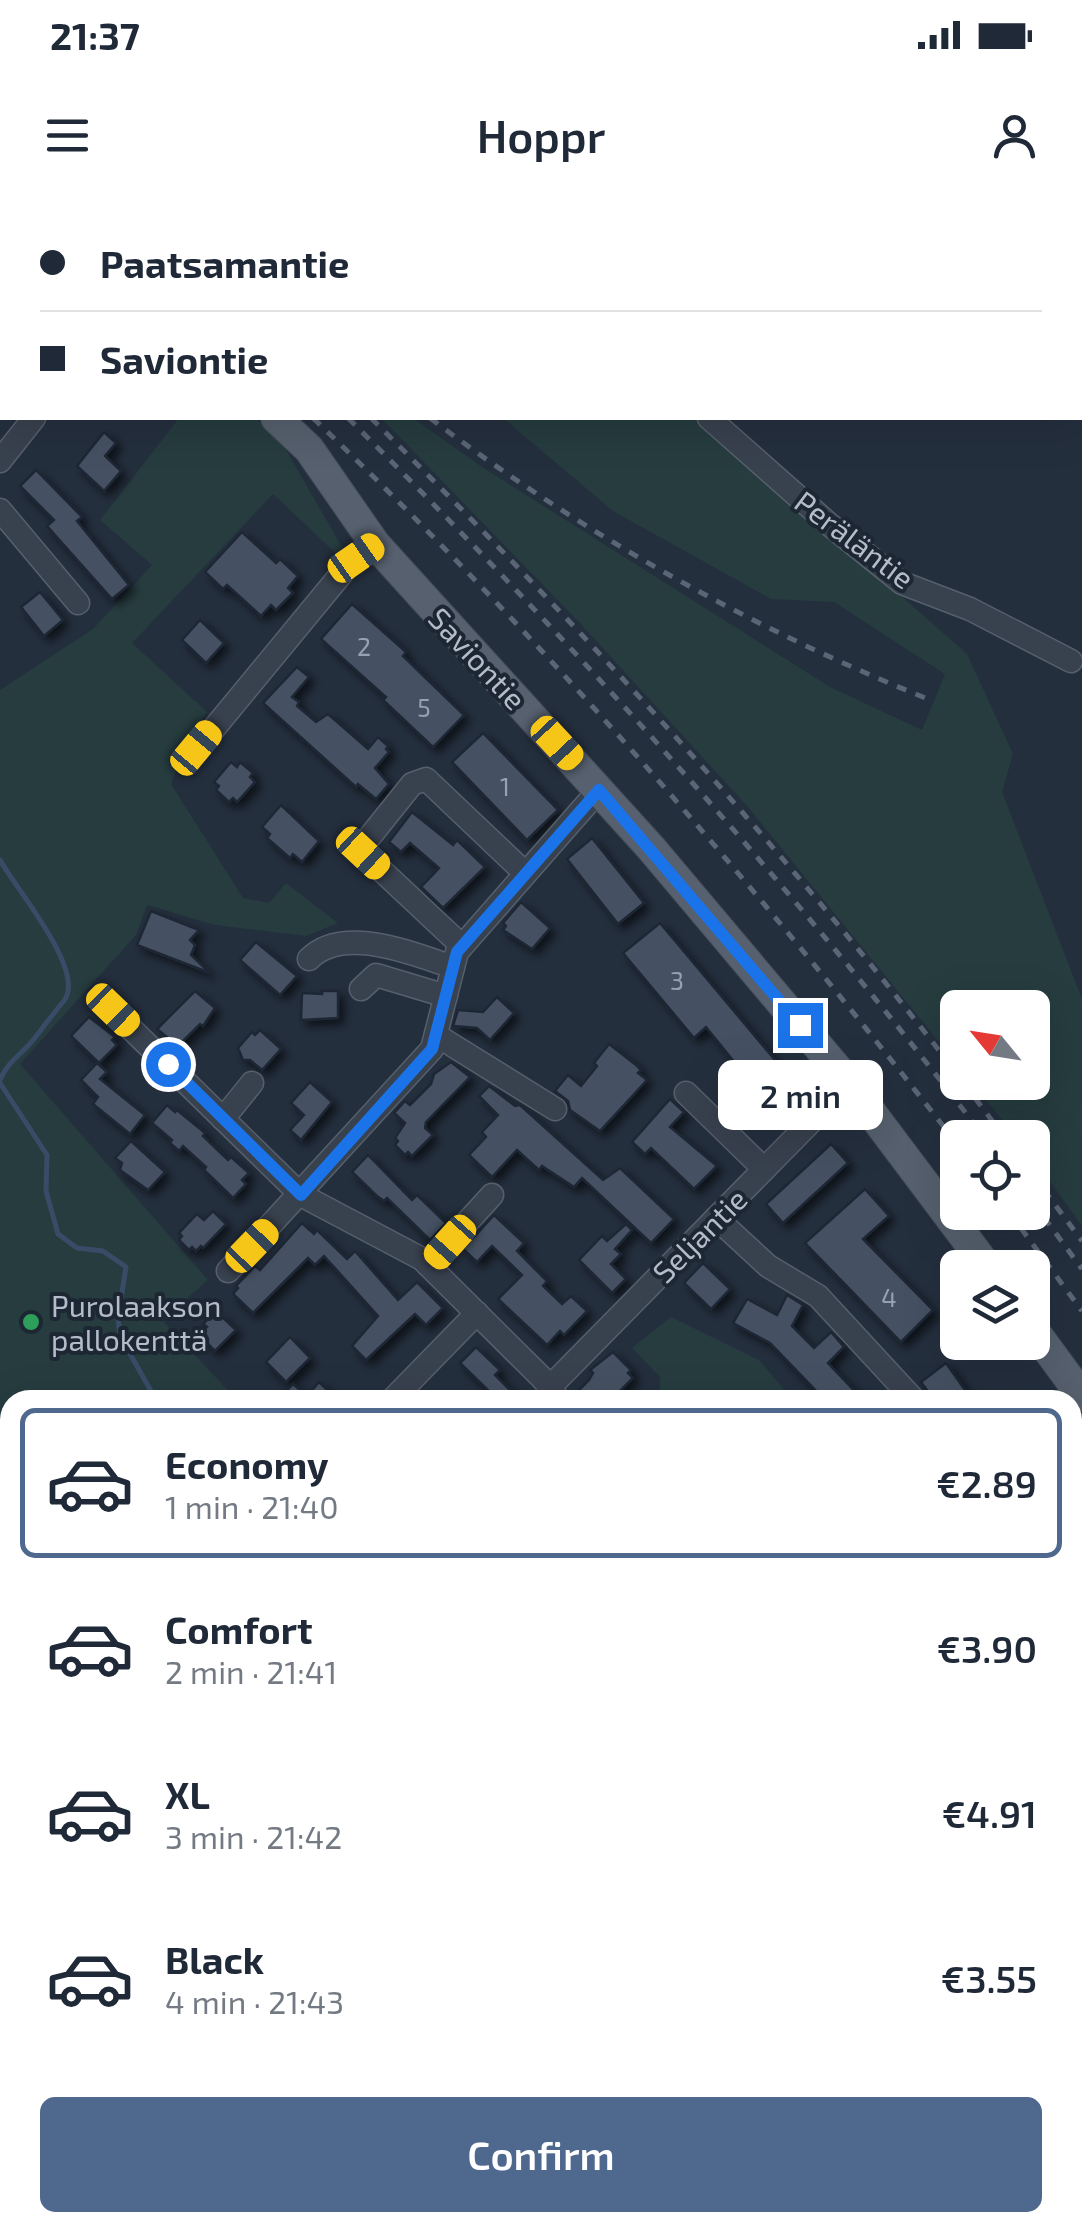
<!DOCTYPE html>
<meta charset="utf-8">
<style>
:root{--surface:#fff;--page:#f2f2f3;--text:#1f2937;--muted:#747a83;--line:#e0e1e3;--accent:#4f688e}
body{margin:0;font-family:"Exo 2",sans-serif;background:var(--page);color:var(--text);height:100vh;display:flex;flex-direction:column;font-size:38px;white-space:nowrap}
*{box-sizing:border-box;margin:0}
p{font-size:32px;color:var(--muted)}
.icon{flex:none;width:55px;height:55px;fill:none;stroke:currentColor;stroke-width:2;stroke-linecap:round;stroke-linejoin:round}
.map{position:relative;flex:1;overflow:hidden}
.drawer{position:absolute;left:0px;top:1190px;width:1082px;height:842px;display:flex;flex-direction:column;background:var(--surface);border-radius:30px 30px 0 0;box-shadow:0 10px 40px #0002}
.drawer>*{flex:none}
.hud{position:absolute;left:0px;top:0px;width:1082px;height:220px;box-shadow:0 10px 40px #0002;display:grid;align-content:center;height:220px;padding:0 40px;background:var(--surface)}
.needle{width:65px;rotate:300deg}
.controls{position:absolute;left:940px;top:790px;display:grid;gap:20px}
.controls a{display:grid;place-items:center;width:110px;height:110px;border-radius:15px;background:var(--surface);box-shadow:0 10px 40px #0002;font-size:50px}
.end{position:absolute;width:45px;height:45px;margin:-22px;border:12px solid #1a73e8;background:#fff;box-shadow:0 0 0 5px #fff}
.from{border-radius:50%}
.bubble{position:absolute;height:70px;border-radius:15px;background:var(--surface);box-shadow:0 10px 40px #0002;font-size:32px;font-weight:600;line-height:70px;text-align:center}
.car{position:absolute;width:30px;height:60px;margin:-30px -15px;border-radius:12px;box-shadow:0 0 8px 2px #0007;background:linear-gradient(#f5c518 24%,#345 0 40%,#f5c518 0 76%,#345 0 86%,#f5c518 0)}
.hud b{display:flex;align-items:center;gap:35px;height:95px;font-size:38px}
.hud b+b{border-top:2px solid var(--line)}
.hud i{width:25px;height:25px;background:var(--text)}
ul{padding:18px 0 0;list-style:none}
li{display:flex;align-items:center;gap:30px;height:150px;margin:0 20px 15px;padding:0 20px;border:5px solid transparent;border-radius:15px}
li div{flex:1}
li b{display:block;font-size:38px}
li em{font-style:normal;font-weight:600}
li.active{border-color:var(--accent)}
li>.icon{width:90px;height:90px;stroke-width:1.5}
.action{display:flex;gap:20px;margin-top:auto;padding:20px 40px}
.action a{flex:1;height:115px;border-radius:15px;background:var(--accent);color:#fff;font-size:40px;font-weight:600;line-height:115px;text-align:center}
.status{display:flex;justify-content:space-between;align-items:center;height:70px;padding:0 50px;background:var(--surface);direction:ltr}
.status svg{height:28px;fill:currentColor}
header{display:flex;justify-content:space-between;align-items:center;height:130px;padding:0 40px;background:var(--surface);font-size:45px;font-weight:600}
.map>svg:first-child{display:block}
</style>
<div class="status"><b>21:37</b><svg viewBox="0 0 49 12"><path d="M0 12V9h3v3zM5 12V6h3v6zM10 12V3h3v9zM15 12V0h3v12zM26 1h20v11H26zM47 4h2v5h-2z"/></svg></div>
<header><svg class="icon" aria-label="menu" viewBox="0 0 24 24"><path d="M4 6h16M4 12h16M4 18h16"/></svg>Hoppr<svg class="icon" aria-label="person" viewBox="0 0 24 24"><circle cx="12" cy="8" r="4"/><path d="M4 21q1-7 8-7t8 7"/></svg></header>
<div class="map">
<svg width="1082" height="2031" viewBox="0 0 1082 2031">
<defs>
<filter id="shadow"><feDropShadow dx="5.5" dy="5.5" stdDeviation="5" flood-color="#0009"/></filter>
</defs>
<rect width="100%" height="100%" fill="#242f3e"/>
<!-- green -->
<g fill="#263c3f">
<path d="M179 218H255L282 243 342 347 343 360 273 294 132 443 207 512 190 535 171 584 243 698 269 703 286 683 338 723 306 736 215 725 147 705 136 735 20 864 208 1080 162 1120 237 1200H10V1239L0 1227V490L93 429 152 365 100 320Z"/>
<path d="M381 218H413L485 269 830 487 922 530 945 474 834 402 771 399 613 311 503 218H700L967 454 1013 554 1002 592 1082 799V1026L1033 958 1032 938 1016 937 972 883 1032 882V808H958L957 864 748 607 578 421Z"/>
<path d="M671 1117 759 1160 793 1200H660V1177L632 1148Z"/>
<path d="M0 1641 10 1655V2022L343 2023 332 2031H0Z"/>
<path d="M799 2022 804 2031H562L556 2023Z"/>
</g>
<g fill="none" stroke-linecap="round" stroke-linejoin="round">
<!-- stream -->
<g stroke="#394c67" stroke-width="5">
<path d="M0 660C15 688 89 773 63 802 53 814 44 826 34 839 22 854 8 861 0 880"/>
<path d="M0 883 47 955 46 991 58 1034 77 1048 103 1051 126 1067 118 1118 120 1136 156 1200"/>
<path d="M560 2022 571 2031"/>
</g>
</g>
<!-- building -->
<g fill="#455162" stroke="#1f2835" stroke-width="2.5" filter="url(#shadow)">
<path d="M104 232 116 243 105 256 121 271 104 291 77 266Z"/>
<path d="M36 270 82 317 77 321 129 385 112 399 47 326 54 320 20 286Z"/>
<path d="M242 332 276 363 280 359 298 376 288 388 293 393 276 410 271 405 261 416 227 385 223 389 205 372Z"/>
<path d="M40 392 63 420 44 436 21 407Z"/>
<path d="M352 404 406 452 403 456 464 515 433 547 383 500 386 497 321 439Z"/>
<path d="M200 420 224 443 206 463 182 440Z"/>
<path d="M297 467 309 477 292 497 299 502 297 506 316 522 328 514 368 549 378 537 388 546 386 549 389 552 375 568 389 584 376 599 358 584 356 587 263 503Z"/>
<path d="M483 533 558 610 527 640 452 562Z"/>
<path d="M231 562 237 567 240 562 253 573 250 577 255 582 237 602 233 598 229 602 216 590 219 586 214 582Z"/>
<path d="M281 605 319 641 302 662 293 654 290 658 267 638 270 634 262 627Z"/>
<path d="M412 612 453 645 457 640 485 667 443 708 421 687 439 668 410 643 401 652 389 642Z"/>
<path d="M592 638 644 703 618 724 567 659Z"/>
<path d="M521 702 550 728 532 749 503 730 506 726 503 723Z"/>
<path d="M151 711 199 730 190 740 195 745 191 755 210 773 137 745Z"/>
<path d="M660 723 791 879 765 900 706 827 694 838 623 753Z"/>
<path d="M256 742 297 776 280 795 240 760Z"/>
<path d="M195 791 215 808 203 826 200 824 178 846 157 829Z"/>
<path d="M322 791H338V818L301 820 302 793 322 794Z"/>
<path d="M497 797 514 813 490 840 477 828 453 826 458 810 483 812Z"/>
<path d="M89 817 115 837 112 840 117 845 99 863 71 836Z"/>
<path d="M260 830 281 849 262 870 250 860H243L238 848 252 832 255 835Z"/>
<path d="M609 844 636 865 641 870 638 873 647 880 600 931 570 910 568 901 555 891 568 875 581 886 597 866 594 863Z"/>
<path d="M451 862 470 877 426 922 425 928 433 935 412 956 408 952 405 955 395 945 398 941 395 938 405 923 394 913 405 901 410 905 431 884 434 874Z"/>
<path d="M97 863 107 872 100 879 145 915 130 934 93 904 98 897 81 880Z"/>
<path d="M310 882 332 902 301 940 290 930 304 915 291 903Z"/>
<path d="M489 886 515 906 520 905 603 980 620 968 674 1019 651 1043 582 978 574 987 542 966 539 970 517 950 492 977 469 955 486 937 482 932 498 915 479 896Z"/>
<path d="M670 899 684 912 670 927 717 966 694 989 651 948 645 954 632 942Z"/>
<path d="M167 905 175 912 177 910 205 933 203 936 228 960 231 957 249 973 242 980 246 984 233 998 204 970 206 967 183 946 179 951 170 943 172 940 152 923Z"/>
<path d="M131 941 165 972 148 990 120 970 122 963 115 958Z"/>
<path d="M831 944 848 963 783 1023 766 1004Z"/>
<path d="M368 955 412 1000 417 995 446 1023 430 1040 387 998 384 1001 377 996 352 972Z"/>
<path d="M865 989 889 1016 863 1039 933 1110 901 1142 805 1043Z"/>
<path d="M213 1011 226 1024 203 1048 201 1046 196 1051 192 1047 189 1050 179 1040 182 1036 179 1033 197 1014 204 1020Z"/>
<path d="M494 1015 524 1043 517 1051 547 1081 543 1086 562 1104 571 1096 587 1111 564 1135 560 1131 547 1145 498 1099 522 1075 492 1046 477 1062 463 1049Z"/>
<path d="M302 1023 314 1034 317 1030 347 1059 355 1051 398 1100 417 1082 443 1108 426 1125 415 1114 366 1160 352 1146 378 1116 324 1056 315 1065 308 1058 253 1113 233 1094 238 1088 236 1086 255 1066 260 1070Z"/>
<path d="M626 1024 632 1030 615 1049 621 1054 611 1064 626 1079 612 1093 579 1060 602 1036 607 1041Z"/>
<path d="M703 1063 730 1089 711 1109 684 1083Z"/>
<path d="M787 1095 803 1105 792 1126 814 1148 831 1132 844 1147 828 1163 863 1200H825L770 1143 733 1123 747 1099 777 1115Z"/>
<path d="M213 1114 217 1118 220 1115 236 1130 215 1151 199 1135 207 1127 203 1124Z"/>
<path d="M290 1137 310 1158 286 1182 266 1162Z"/>
<path d="M476 1147 500 1170 495 1175 520 1200H498L460 1163Z"/>
<path d="M613 1152 631 1170 628 1173 633 1178 611 1200H581L575 1194 589 1180 593 1173 590 1170Z"/>
<path d="M946 1163 972 1200H934L921 1182Z"/>
<path d="M319 1182 338 1200H277L293 1184 307 1196Z"/>
</g>
<g fill="none" stroke-linecap="round" stroke-linejoin="round">
<!-- minor casing -->
<g stroke="#565f6c" stroke-width="25">
<g id="minor">
<path d="M486 0 488 2"/>
<path d="M709 218 830 325 902 383 970 409 1071 461"/>
<path d="M0 261 34 218"/>
<path d="M0 310 78 403"/>
<path d="M197 549 347 367 375 344"/>
<path d="M360 649 412 584 426 579 525 673"/>
<path d="M363 653 462 746"/>
<path d="M309 759C343 724 413 754 453 767"/>
<path d="M361 789 376 775 446 796"/>
<path d="M113 811 301 995 422 1059 543 1179 559 1200"/>
<path d="M436 835 555 909"/>
<path d="M686 893 764 969"/>
<path d="M223 919 252 883"/>
<path d="M716 1018 768 1066 818 1096 914 1200"/>
<path d="M428 1065 492 995"/>
<path d="M228 1071 432 849 457 752 599 590"/>
<path d="M550 1187 849 883"/>
<path d="M392 1200 477 1113"/>
<path d="M1072 1409 1082 1422"/>
<path d="M0 1495 10 1511"/>
<path d="M1072 1551 1082 1542"/>
<path d="M1072 1973 1082 1995"/>
<path d="M964 2022 979 2031"/>
</g>
</g>
<!-- major casing -->
<g stroke="#414a57" stroke-width="32">
<g id="major">
<path d="M13 0 19 2"/>
<path d="M276 218 309 249 375 344 651 648 849 883 988 1068"/>
<path d="M1032 1128 1082 1196"/>
</g>
</g>
<!-- minor -->
<use href="#minor" stroke="#38414e" stroke-width="22"/>
<!-- major -->
<use href="#major" stroke="#56606e" stroke-width="30"/>
<!-- rail -->
<g stroke="#5a6575" stroke-width="5" stroke-dasharray="10 10" stroke-linecap="butt">
<path d="M92 0 95 2"/>
<path d="M111 0 114 2"/>
<path d="M136 0 139 2"/>
<path d="M162 0 165 2"/>
<path d="M313 218C547 442 759 689 958 945"/>
<path d="M348 218C575 444 789 682 985 938"/>
<path d="M371 218C579 425 779 642 958 875"/>
<path d="M430 218C583 334 754 430 933 501"/>
<path d="M963 882 1005 938"/>
<path d="M1032 974 1082 1041"/>
<path d="M1032 1001 1082 1069"/>
<path d="M1009 1012 1082 1111"/>
</g>
</g>
<g fill="none" stroke-linecap="round" stroke-linejoin="round">
<!-- route -->
<path stroke="#1a73e8" stroke-width="12" d="M168 864 301 995 432 849 457 752 599 590 800 825"/>
</g>
<!-- markers -->
<circle fill="#2e9e5b" stroke="#1d2633" stroke-width="4" cx="31" cy="1122" r="10"/>
<g text-anchor="middle" dominant-baseline="central" stroke-width="8" stroke-linejoin="round" paint-order="stroke">
<!-- number labels -->
<g font-size="25" fill="#98a1af">
<text x="364" y="446">2</text>
<text x="424" y="507">5</text>
<text x="505" y="586">1</text>
<text x="677" y="780">3</text>
<text x="889" y="1097">4</text>
</g>
<!-- street labels -->
<g font-size="30" fill="#b4bcc9" stroke="#1d2633">
<text transform="translate(855 339) rotate(37)">Peräläntie</text>
<text transform="translate(478 458) rotate(47)">Saviontie</text>
<text transform="translate(699 1035) rotate(-45)">Seljantie</text>
</g>
<!-- poi labels -->
<g font-size="30" fill="#b4bcc9" stroke="#1d2633" text-anchor="start">
<text x="51" y="1105">Purolaakson<tspan x="51" dy="34">pallokenttä</tspan></text>
</g>
</g>
</svg>
<div class="controls">
<a><svg class="needle" viewBox="-14 -14 28 28"><path d="M0-13l5 13h-10z" fill="#e53935"/><path d="M0 13l5-13h-10z" fill="#747a83"/></svg></a>
<a><svg class="icon" aria-label="locate" viewBox="0 0 24 24"><circle cx="12" cy="12" r="6"/><path d="M12 2v4M12 18v4M2 12h4M18 12h4"/></svg></a>
<a><svg class="icon" aria-label="layers" viewBox="0 0 24 24"><path d="M12 4l9 5-9 5-9-5zM3 14l9 5 9-5"/></svg></a>
</div>
<i class="end from" style="left:168px;top:864px"></i>
<i class="end" style="left:800px;top:825px"></i>
<div class="bubble" style="left:718px;top:860px;width:165px">2 min</div>
<i class="car" style="left:356px;top:358px;rotate:55deg"></i>
<i class="car" style="left:557px;top:543px;rotate:137deg"></i>
<i class="car" style="left:196px;top:548px;rotate:40deg"></i>
<i class="car" style="left:363px;top:653px;rotate:133deg"></i>
<i class="car" style="left:113px;top:810px;rotate:134deg"></i>
<i class="car" style="left:450px;top:1042px;rotate:222deg"></i>
<i class="car" style="left:252px;top:1046px;rotate:44deg"></i>
<div class="hud">
<b><i class="from"></i>Paatsamantie</b>
<b><i></i>Saviontie</b>
</div>
<section class="drawer">
<ul>
<li class="active"><svg class="icon" aria-label="car" viewBox="0 0 24 24"><path d="M5 17H2v-5l4-1 3-4h7l3 4 3 1v5h-3M9 17h6M6 11h13"/><circle cx="7" cy="17" r="2"/><circle cx="17" cy="17" r="2"/></svg><div><b>Economy</b><p>1 min · 21:40</p></div><em>€2.89</em></li>
<li><svg class="icon" aria-label="car" viewBox="0 0 24 24"><path d="M5 17H2v-5l4-1 3-4h7l3 4 3 1v5h-3M9 17h6M6 11h13"/><circle cx="7" cy="17" r="2"/><circle cx="17" cy="17" r="2"/></svg><div><b>Comfort</b><p>2 min · 21:41</p></div><em>€3.90</em></li>
<li><svg class="icon" aria-label="car" viewBox="0 0 24 24"><path d="M5 17H2v-5l4-1 3-4h7l3 4 3 1v5h-3M9 17h6M6 11h13"/><circle cx="7" cy="17" r="2"/><circle cx="17" cy="17" r="2"/></svg><div><b>XL</b><p>3 min · 21:42</p></div><em>€4.91</em></li>
<li><svg class="icon" aria-label="car" viewBox="0 0 24 24"><path d="M5 17H2v-5l4-1 3-4h7l3 4 3 1v5h-3M9 17h6M6 11h13"/><circle cx="7" cy="17" r="2"/><circle cx="17" cy="17" r="2"/></svg><div><b>Black</b><p>4 min · 21:43</p></div><em>€3.55</em></li>
</ul>
<div class="action"><a>Confirm</a></div>
</section>
</div>
